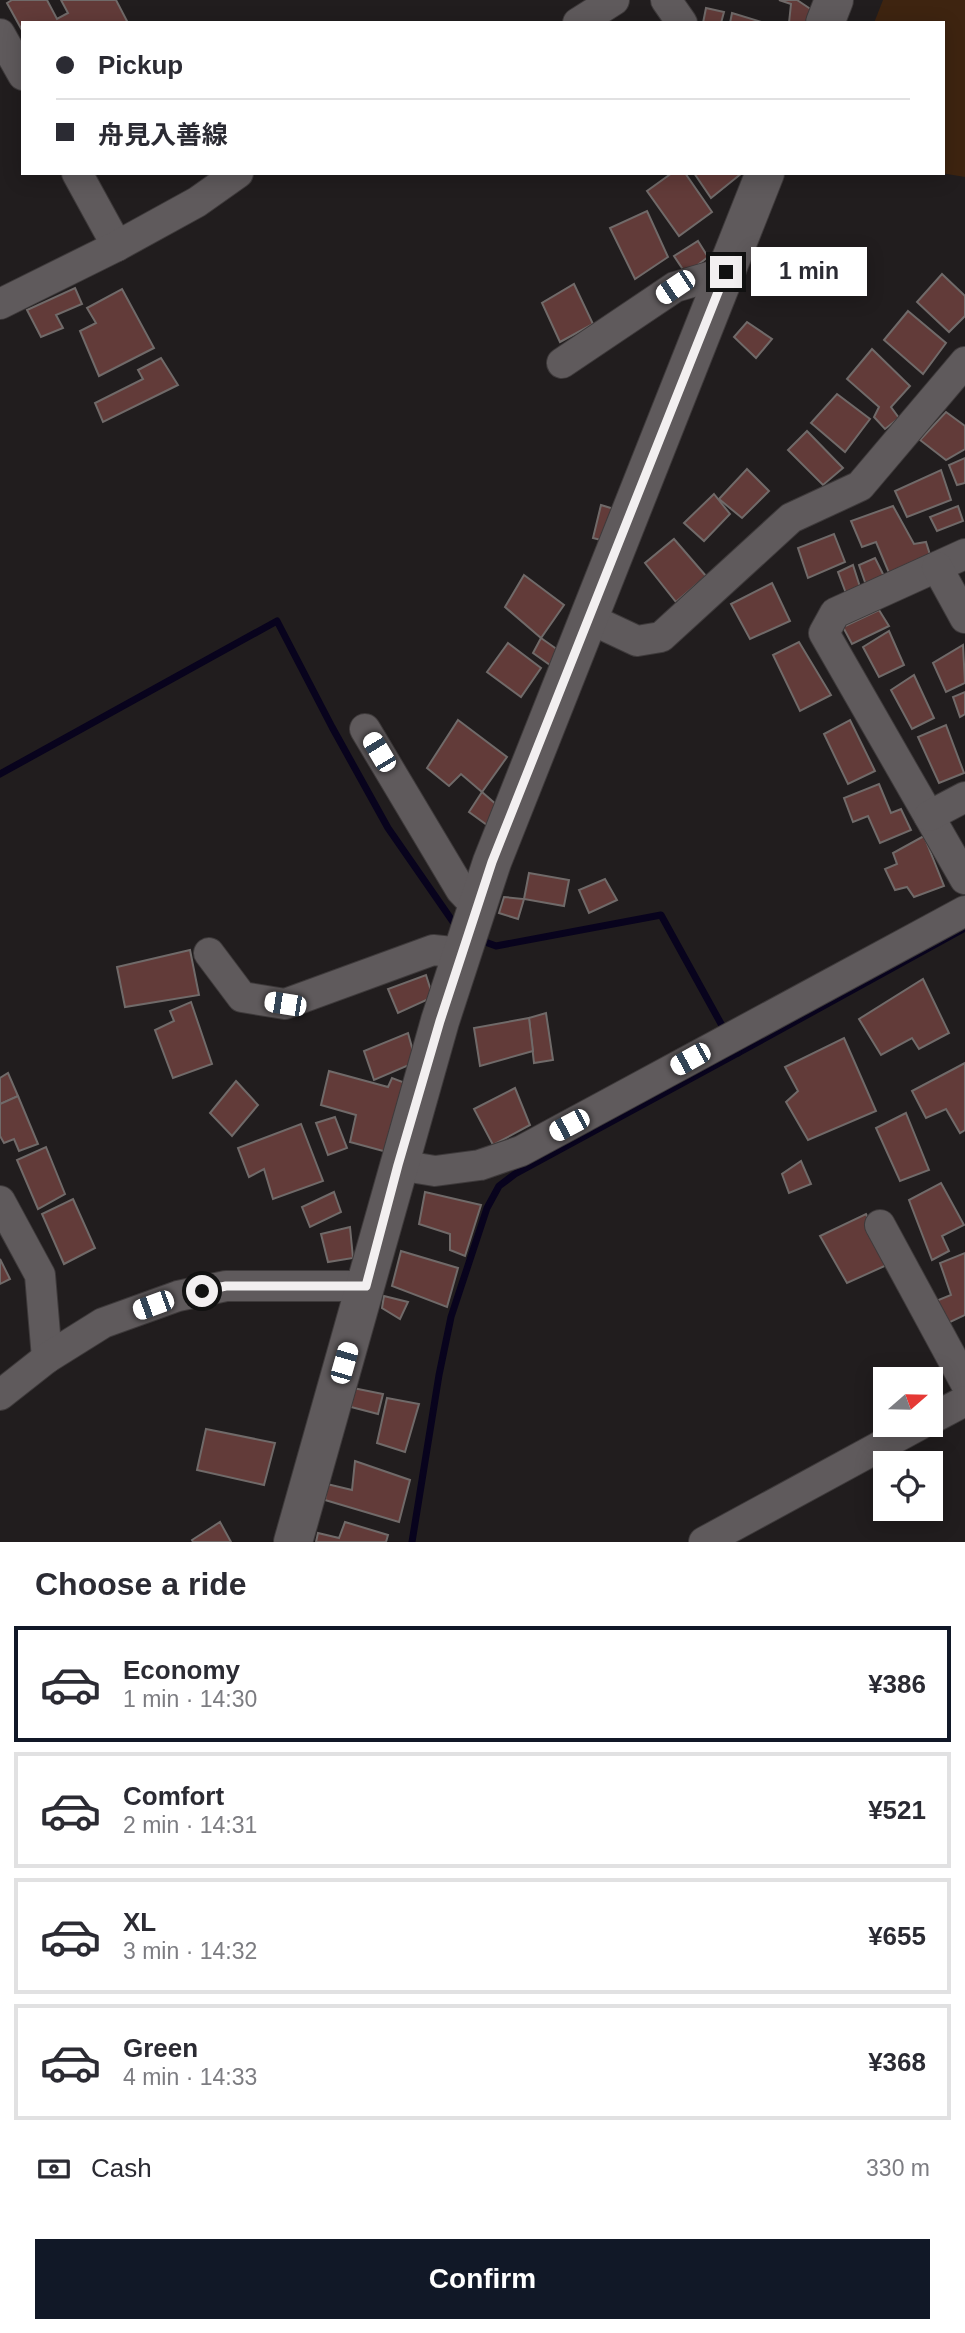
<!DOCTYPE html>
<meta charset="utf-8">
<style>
:root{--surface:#fff;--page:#f7f7f7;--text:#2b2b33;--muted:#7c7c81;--line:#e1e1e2;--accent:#111827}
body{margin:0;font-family:Arial,"Noto Sans JP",sans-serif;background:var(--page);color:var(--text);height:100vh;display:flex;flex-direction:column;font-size:26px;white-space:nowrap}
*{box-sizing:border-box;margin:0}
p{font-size:23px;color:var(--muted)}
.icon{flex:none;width:38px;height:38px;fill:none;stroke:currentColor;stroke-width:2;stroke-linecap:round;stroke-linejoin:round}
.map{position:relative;height:1542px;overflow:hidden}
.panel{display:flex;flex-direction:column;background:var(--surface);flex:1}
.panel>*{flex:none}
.hud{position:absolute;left:21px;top:21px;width:924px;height:154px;border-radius:0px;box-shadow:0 4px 18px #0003;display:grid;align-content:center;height:154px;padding:0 35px;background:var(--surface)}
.needle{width:46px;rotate:70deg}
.buttons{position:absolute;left:873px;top:1367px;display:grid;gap:14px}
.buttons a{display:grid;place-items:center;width:70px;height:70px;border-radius:0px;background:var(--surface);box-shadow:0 4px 18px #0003;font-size:35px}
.end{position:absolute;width:32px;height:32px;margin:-16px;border:9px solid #f2eff0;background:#111;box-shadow:0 0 0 4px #111}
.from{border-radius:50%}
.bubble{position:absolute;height:49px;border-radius:0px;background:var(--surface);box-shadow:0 4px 18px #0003;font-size:23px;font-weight:800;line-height:49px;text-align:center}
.car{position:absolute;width:21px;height:42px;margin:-21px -10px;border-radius:9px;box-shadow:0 0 5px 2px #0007;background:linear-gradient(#fff 24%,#345 0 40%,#fff 0 76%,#345 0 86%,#fff 0)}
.hud b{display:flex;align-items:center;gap:24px;height:66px;font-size:26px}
.hud b+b{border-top:2px solid var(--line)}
.hud i{width:18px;height:18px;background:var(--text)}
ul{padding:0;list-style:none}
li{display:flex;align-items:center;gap:21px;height:116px;margin:0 14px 10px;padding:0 21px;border:4px solid var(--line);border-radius:0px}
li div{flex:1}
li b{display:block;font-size:26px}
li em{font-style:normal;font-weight:800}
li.current{border-color:var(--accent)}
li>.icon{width:63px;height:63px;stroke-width:1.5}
h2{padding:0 35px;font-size:32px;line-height:84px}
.pay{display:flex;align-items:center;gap:18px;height:77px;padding:0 35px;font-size:26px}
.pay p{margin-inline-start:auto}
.primary-button{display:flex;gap:14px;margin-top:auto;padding:14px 35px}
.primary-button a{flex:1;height:80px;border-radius:0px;background:var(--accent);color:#fff;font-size:28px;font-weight:800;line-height:80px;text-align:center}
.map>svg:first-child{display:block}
</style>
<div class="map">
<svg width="965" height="1542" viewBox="0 0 965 1542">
<rect width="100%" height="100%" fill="#211d1e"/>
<!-- green -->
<path fill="#3e2410" d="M883 0H965V177L941 173H943V23H874Z"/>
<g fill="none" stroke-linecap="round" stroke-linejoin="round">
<!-- stream -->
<g stroke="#08031d" stroke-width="7">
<path d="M0 774 277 621 332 727 388 828 458 929"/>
<path d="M477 939 496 946 661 915 725 1031"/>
<path d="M733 1044 738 1053 965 928"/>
<path d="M412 1542 439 1375 451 1317 487 1208 499 1186 515 1174 738 1053"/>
</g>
</g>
<!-- building -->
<g fill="#623b39" stroke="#706a69" stroke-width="2">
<path d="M12 0H47L57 19 68 13 61 0H116L128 23H23V32L7 3Z"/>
<path d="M779 0H797L815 12 810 23H789L791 4Z"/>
<path d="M706 8 724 12 721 23H703Z"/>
<path d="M732 13 765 23H730Z"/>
<path d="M672 173H685L712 212 679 236 647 191Z"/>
<path d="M694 173H742L711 198Z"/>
<path d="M647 211 668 257 635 279 610 228Z"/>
<path d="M698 241 708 257 686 274 674 256Z"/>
<path d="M942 274 965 296V316L949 332 917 302Z"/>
<path d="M574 284 593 324 560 342 542 303Z"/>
<path d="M75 288 82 304 56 315 63 328 41 337 27 310Z"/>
<path d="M122 289 154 348 99 376 80 331 96 323 87 308Z"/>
<path d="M908 311 946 343 923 374 884 340Z"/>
<path d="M747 322 772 339 756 358 734 337Z"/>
<path d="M872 349 910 386 891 407 899 418 885 429 874 417 879 407 847 379Z"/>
<path d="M161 358 178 385 103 422 95 403 143 379 138 370Z"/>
<path d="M837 394 870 419 845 452 811 423Z"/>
<path d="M946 412 965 426V449L946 460 920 440Z"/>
<path d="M807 431 843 468 823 485 788 450Z"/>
<path d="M965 458V483L957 485 949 465Z"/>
<path d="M747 469 769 491 742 518 719 499Z"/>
<path d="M941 470 951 500 907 517 895 491Z"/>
<path d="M714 494 730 514 704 541 684 523Z"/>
<path d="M601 505 617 510 605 541 593 538Z"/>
<path d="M893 506 914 544 926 542 931 558 889 573 876 542 862 547 851 521Z"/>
<path d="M958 506 963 521 937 531 930 517Z"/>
<path d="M834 534 845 562 808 578 798 548Z"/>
<path d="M674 539 706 576 676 602 645 563Z"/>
<path d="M875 558 885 578 866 585 859 565Z"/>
<path d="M853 565 861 590 847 596 838 572Z"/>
<path d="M524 575 564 605 541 638 505 607Z"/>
<path d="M772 583 790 621 750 639 731 604Z"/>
<path d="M879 610 889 626 852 644 843 627Z"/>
<path d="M889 631 904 665 879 677 863 647Z"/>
<path d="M541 638 558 650 550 665 533 653Z"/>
<path d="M799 642 831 695 800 711 773 655Z"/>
<path d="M508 643 541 668 521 697 487 672Z"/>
<path d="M963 645 965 683 946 692 933 663Z"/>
<path d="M914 675 934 718 912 729 891 690Z"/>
<path d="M965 692V714L960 717 953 697Z"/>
<path d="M458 720 507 757 482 792 461 774 449 786 427 768Z"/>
<path d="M850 720 875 771 848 784 824 734Z"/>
<path d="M946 725 964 773 939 783 918 737Z"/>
<path d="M879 784 891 813 901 809 911 830 880 843 868 816 853 822 844 798Z"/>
<path d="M482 792 498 806 487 825 469 812Z"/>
<path d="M924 836 944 886 914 897 907 887 895 890 885 869 897 864 893 853Z"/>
<path d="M529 873 569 880 564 906 524 899Z"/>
<path d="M605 879 617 900 589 913 579 890Z"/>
<path d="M504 897 524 899 518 919 499 913Z"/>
<path d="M190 950 199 995 125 1007 117 967Z"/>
<path d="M426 975 433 997 398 1013 388 989Z"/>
<path d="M923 979 949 1033 919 1049 912 1038 881 1055 859 1019Z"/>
<path d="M191 1002 212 1064 173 1078 155 1030 174 1021 170 1011Z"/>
<path d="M546 1013 553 1060 534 1063 529 1018Z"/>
<path d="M529 1018 533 1051 480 1066 474 1028Z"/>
<path d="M408 1033 416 1062 374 1080 364 1051Z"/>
<path d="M844 1038 876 1111 808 1140 786 1102 798 1091 785 1067Z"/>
<path d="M965 1063V1130L960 1133 946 1109 926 1118 912 1091Z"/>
<path d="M329 1071 388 1087 392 1078 408 1084 387 1152 350 1142 356 1115 321 1105Z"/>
<path d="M8 1073 18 1096 0 1104V1078Z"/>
<path d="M236 1081 258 1105 232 1136 210 1113Z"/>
<path d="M515 1088 530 1125 493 1145 474 1109Z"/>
<path d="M18 1096 38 1144 19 1151 14 1139 4 1143 0 1136V1104Z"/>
<path d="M906 1113 929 1170 900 1181 876 1128Z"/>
<path d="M335 1117 347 1148 328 1155 316 1123Z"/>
<path d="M301 1124 323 1181 273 1199 264 1169 249 1177 238 1148Z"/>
<path d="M46 1147 65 1194 38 1209 17 1160Z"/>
<path d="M801 1161 811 1184 789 1193 782 1174Z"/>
<path d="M941 1183 964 1225 942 1236 949 1251 932 1260 909 1200Z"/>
<path d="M334 1192 341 1212 310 1227 302 1207Z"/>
<path d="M425 1192 481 1205 465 1256 450 1250V1234L419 1224Z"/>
<path d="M73 1199 95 1248 64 1264 42 1214Z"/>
<path d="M866 1214 889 1264 847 1283 820 1236Z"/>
<path d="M350 1227 353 1258 328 1262 321 1234Z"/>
<path d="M401 1251 458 1268 447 1307 392 1286Z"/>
<path d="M965 1253V1315L948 1323 936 1301 951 1295 940 1263Z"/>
<path d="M0 1259 10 1279 0 1284Z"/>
<path d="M384 1296 408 1302 400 1319 382 1308Z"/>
<path d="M353 1388 383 1394 378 1414 351 1407Z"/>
<path d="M387 1398 419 1404 405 1452 377 1443Z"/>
<path d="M206 1429 275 1443 264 1485 197 1470Z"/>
<path d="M355 1461 410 1480 399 1522 325 1500 327 1484 352 1490Z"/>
<path d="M220 1522 231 1542H193L192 1540Z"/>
<path d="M345 1522 388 1535 386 1542H316L318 1533 339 1538Z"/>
</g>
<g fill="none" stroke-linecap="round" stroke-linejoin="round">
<!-- minor casing -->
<g stroke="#3e3a3b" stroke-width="32">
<g id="minor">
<path d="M666 0 682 23"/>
<path d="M578 23 614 0"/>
<path d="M0 34 23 75"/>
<path d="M77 173 117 246"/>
<path d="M0 304 117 246 197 202 238 173"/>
<path d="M562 363 675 287 726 272"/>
<path d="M965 554 835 613 824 633 965 879"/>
<path d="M937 567 965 618"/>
<path d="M588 618 637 641 661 637 791 518 860 486 965 362"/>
<path d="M365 729 461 890 477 907"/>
<path d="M929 816 965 797"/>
<path d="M209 953 242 997 285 1004 433 950 462 953"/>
<path d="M398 1165 435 1171 480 1165 521 1151 965 911"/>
<path d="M0 1201 40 1275 47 1358"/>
<path d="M880 1225 965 1382"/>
<path d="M0 1395 47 1358 103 1323 178 1296 226 1286H366"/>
<path d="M931 1419 965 1401"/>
<path d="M704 1542 921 1424"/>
</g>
</g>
<!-- secondary casing -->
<g stroke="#3e3a3b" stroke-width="40">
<g id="secondary">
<path d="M825 23 834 0"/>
<path d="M293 1542 440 1021 492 862 765 173"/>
</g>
</g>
<!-- minor -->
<use href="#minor" stroke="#5f5a5c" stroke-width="30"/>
<!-- secondary -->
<use href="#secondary" stroke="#5f5a5c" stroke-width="38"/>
</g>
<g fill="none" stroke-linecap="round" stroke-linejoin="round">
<!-- route -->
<path stroke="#f2eff0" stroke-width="9" d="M202 1291 226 1286H366L398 1165 440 1021 492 862 726 272"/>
</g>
</svg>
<div class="buttons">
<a><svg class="needle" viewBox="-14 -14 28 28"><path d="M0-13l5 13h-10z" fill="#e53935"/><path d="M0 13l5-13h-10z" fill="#7c7c81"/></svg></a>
<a><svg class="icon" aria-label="locate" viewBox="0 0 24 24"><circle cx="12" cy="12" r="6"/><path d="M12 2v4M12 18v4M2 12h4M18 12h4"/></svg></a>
</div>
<i class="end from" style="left:202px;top:1291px"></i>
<i class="end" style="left:726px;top:272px"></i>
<div class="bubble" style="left:751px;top:247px;width:116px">1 min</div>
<i class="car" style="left:675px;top:287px;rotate:236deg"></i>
<i class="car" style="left:379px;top:752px;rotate:329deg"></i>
<i class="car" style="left:285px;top:1004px;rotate:279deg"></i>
<i class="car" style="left:690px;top:1059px;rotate:241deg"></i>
<i class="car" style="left:569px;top:1125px;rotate:242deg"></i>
<i class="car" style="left:153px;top:1305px;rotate:250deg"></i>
<i class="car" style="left:344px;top:1363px;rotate:16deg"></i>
<div class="hud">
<b><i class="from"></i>Pickup</b>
<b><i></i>舟見入善線</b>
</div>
</div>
<section class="panel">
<h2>Choose a ride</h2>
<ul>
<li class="current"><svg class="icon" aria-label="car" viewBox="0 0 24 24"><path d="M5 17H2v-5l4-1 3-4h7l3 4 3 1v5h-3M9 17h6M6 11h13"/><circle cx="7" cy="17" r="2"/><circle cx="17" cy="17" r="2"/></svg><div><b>Economy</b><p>1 min · 14:30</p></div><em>¥386</em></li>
<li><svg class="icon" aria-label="car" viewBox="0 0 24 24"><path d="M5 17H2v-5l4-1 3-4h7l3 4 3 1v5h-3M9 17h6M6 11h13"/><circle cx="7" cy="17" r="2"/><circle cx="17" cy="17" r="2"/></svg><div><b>Comfort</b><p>2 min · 14:31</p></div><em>¥521</em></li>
<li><svg class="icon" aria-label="car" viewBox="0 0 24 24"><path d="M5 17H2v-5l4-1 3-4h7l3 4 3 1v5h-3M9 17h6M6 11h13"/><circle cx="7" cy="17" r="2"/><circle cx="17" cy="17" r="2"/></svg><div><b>XL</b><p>3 min · 14:32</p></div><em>¥655</em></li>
<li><svg class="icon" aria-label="car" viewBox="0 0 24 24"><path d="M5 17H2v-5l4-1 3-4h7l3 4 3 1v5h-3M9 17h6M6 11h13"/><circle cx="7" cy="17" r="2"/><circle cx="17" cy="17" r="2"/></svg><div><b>Green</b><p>4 min · 14:33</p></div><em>¥368</em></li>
</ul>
<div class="pay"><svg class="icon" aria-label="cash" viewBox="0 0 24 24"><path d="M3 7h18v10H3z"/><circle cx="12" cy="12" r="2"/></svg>Cash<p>330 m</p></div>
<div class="primary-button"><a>Confirm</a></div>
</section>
